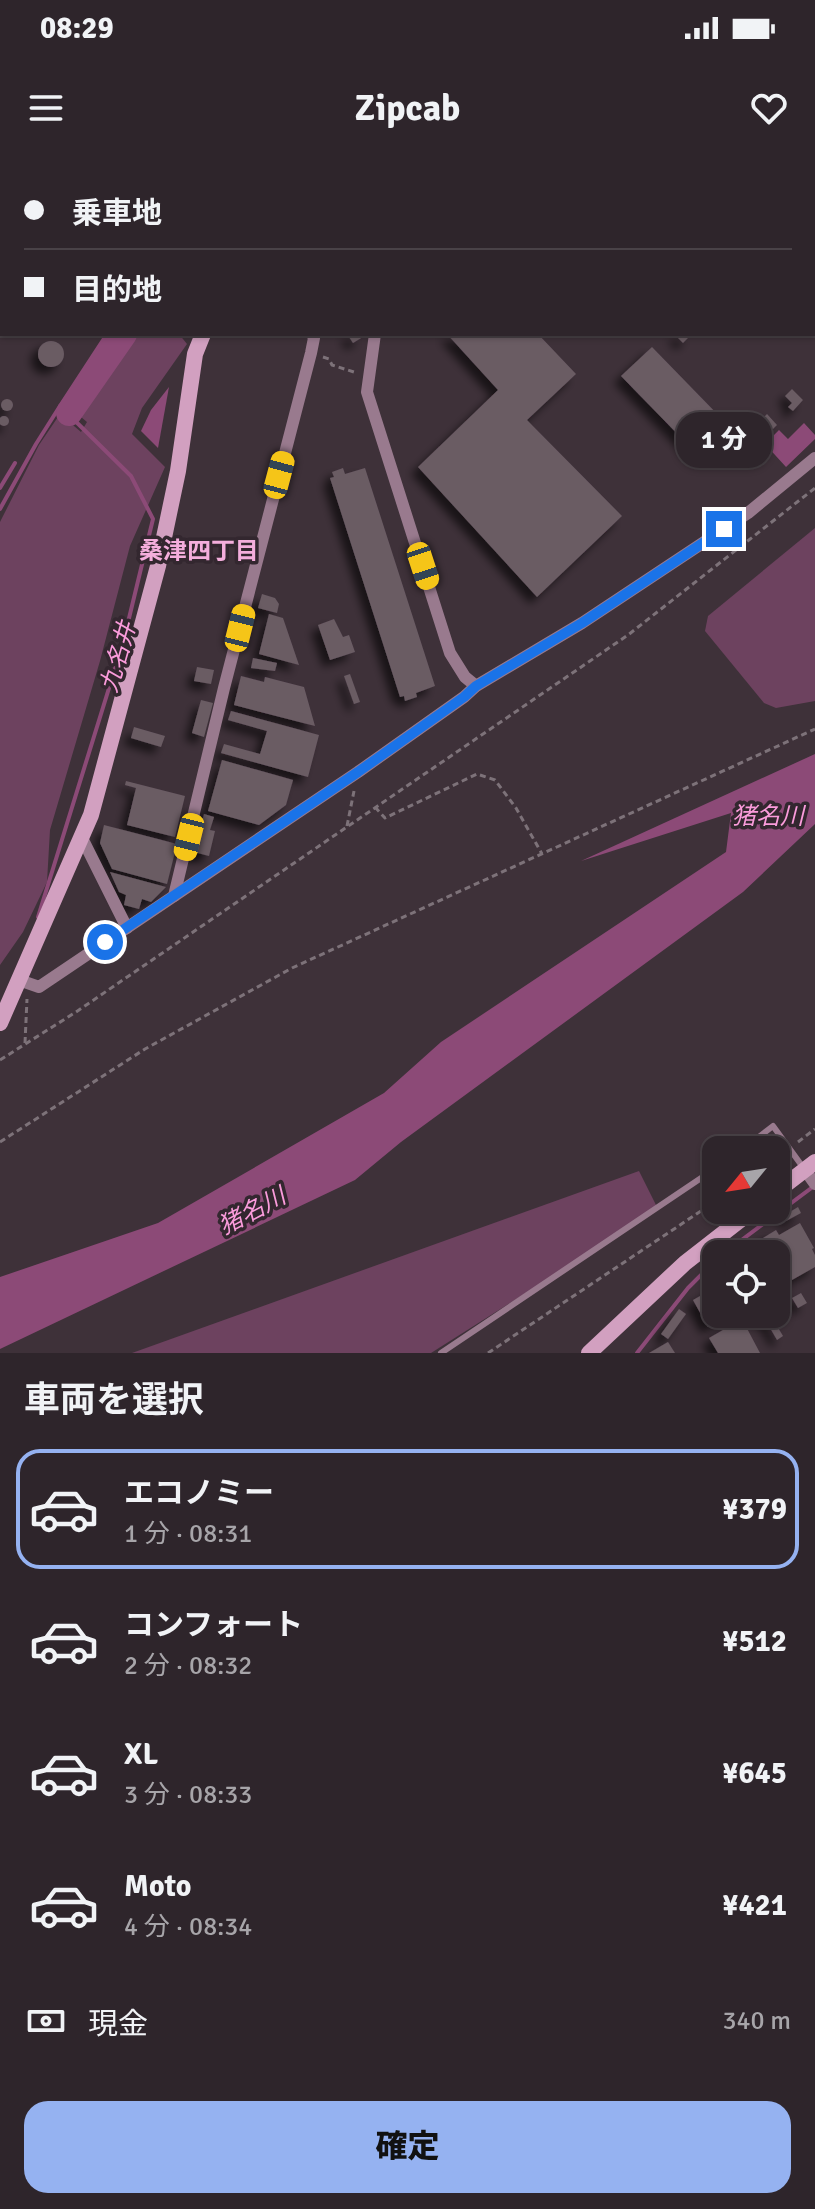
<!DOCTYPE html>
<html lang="ja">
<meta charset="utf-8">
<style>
:root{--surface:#2e252b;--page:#3a3137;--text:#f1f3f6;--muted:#a7a5a9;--line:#494247;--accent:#95b2f1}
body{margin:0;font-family:Signika,"Noto Sans JP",sans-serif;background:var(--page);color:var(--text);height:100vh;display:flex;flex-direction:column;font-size:30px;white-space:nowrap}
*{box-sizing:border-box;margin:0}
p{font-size:26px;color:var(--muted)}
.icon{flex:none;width:44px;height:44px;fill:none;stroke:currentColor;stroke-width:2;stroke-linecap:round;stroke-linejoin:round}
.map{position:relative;height:1193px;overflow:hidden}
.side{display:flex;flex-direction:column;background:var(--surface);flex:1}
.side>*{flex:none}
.top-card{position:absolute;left:0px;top:0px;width:816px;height:176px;box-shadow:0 2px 6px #0004,0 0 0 2px var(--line);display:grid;align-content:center;height:176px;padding:0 24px;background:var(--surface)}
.needle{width:52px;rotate:240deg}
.controls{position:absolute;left:702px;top:976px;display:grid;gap:16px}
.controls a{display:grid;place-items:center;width:88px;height:88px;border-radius:16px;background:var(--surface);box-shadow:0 2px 6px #0004,0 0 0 2px var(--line);font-size:40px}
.end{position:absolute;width:36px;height:36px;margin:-18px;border:10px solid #1a73e8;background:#fff;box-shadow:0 0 0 4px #fff}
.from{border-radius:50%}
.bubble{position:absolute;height:56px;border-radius:24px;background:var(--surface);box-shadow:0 2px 6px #0004,0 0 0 2px var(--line);font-size:26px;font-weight:800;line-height:56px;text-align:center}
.car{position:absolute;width:24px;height:48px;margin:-24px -12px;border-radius:10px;box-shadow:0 0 6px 2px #0007;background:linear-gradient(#f5c518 24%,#345 0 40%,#f5c518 0 76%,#345 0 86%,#f5c518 0)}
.top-card b{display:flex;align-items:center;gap:28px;height:76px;font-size:30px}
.top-card b+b{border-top:2px solid var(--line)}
.top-card i{width:20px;height:20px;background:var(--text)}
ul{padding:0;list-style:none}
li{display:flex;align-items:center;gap:24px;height:120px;margin:0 16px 12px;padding:0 8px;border:4px solid transparent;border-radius:24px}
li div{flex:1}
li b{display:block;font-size:30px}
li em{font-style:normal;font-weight:800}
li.active{border-color:var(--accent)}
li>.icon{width:72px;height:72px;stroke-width:1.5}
h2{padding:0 24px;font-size:36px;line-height:96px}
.pay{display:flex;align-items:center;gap:20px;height:88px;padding:0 24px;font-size:30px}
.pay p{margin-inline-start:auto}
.primary-button{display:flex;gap:16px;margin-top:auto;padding:16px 24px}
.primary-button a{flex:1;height:92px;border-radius:24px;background:var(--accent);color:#111;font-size:32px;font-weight:800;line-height:92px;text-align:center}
.status{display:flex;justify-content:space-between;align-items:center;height:56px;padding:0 40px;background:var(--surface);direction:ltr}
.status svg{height:22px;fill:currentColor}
header{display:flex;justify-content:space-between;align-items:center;height:104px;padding:0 24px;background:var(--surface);font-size:36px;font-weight:800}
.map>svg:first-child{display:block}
</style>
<div class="status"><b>08:29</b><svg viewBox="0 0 49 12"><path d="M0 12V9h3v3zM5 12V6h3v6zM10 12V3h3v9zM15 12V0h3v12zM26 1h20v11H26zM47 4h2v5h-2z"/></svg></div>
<header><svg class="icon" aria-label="menu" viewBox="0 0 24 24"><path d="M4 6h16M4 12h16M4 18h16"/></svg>Zipcab<svg class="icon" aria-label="heart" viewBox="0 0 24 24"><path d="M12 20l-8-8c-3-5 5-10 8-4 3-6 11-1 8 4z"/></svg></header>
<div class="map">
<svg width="815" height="1193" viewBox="0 0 815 1193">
<defs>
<filter id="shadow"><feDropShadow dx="-7" dy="7" stdDeviation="4" flood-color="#0009"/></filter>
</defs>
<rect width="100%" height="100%" fill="#3e3139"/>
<!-- green -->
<g fill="#6d425f">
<path d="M131 174H179L187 184 142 248 132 274 165 307 130 386 100 501 50 670 47 722 23 772 0 805V362L39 285 60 254 81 272 87 262 75 252Z"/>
<path d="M815 368V541L776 548 764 543 705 471 708 456Z"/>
<path d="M639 1011 658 1049 431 1193H132Z"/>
</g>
<!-- water -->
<g fill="#8c4a77">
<path d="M169 227 158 288 141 271 151 250Z"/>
<path d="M804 263 815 275V279L786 307 765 284 779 270 788 279Z"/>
<path d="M815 594V664L743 732 401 982 355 1020 0 1189V1117L158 1063 384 933 441 882 726 692 731 653 581 701Z"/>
</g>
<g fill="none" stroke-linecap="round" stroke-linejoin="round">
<!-- stream -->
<g stroke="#8c4a77" stroke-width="4">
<path d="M320 0 321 2"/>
<path d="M220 2 221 0"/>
<path d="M60 246 107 174"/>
<path d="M0 328 15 303"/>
<path d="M0 349 36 284 60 246 131 316 153 359 123 483 38 757"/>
<path d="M723 1094 814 1026"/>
<path d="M637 1193 688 1128 716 1100"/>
</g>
<!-- river -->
<g stroke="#8c4a77" stroke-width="26">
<path d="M237 2 238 0"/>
<path d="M69 253 124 174"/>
</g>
</g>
<!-- building -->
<g fill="#6a5b64" filter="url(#shadow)">
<path d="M347 174H361L363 177 353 183Z"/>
<path d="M447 174H538L576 214 527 260 622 356 537 437 418 307 498 230Z"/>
<path d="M674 174H692L683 183Z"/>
<circle cx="51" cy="194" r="13"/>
<path d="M652 187 724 261 694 291 621 216Z"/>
<path d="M792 229 803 240 793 251 788 247 792 243 785 236Z"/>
<circle cx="7" cy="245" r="6"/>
<path d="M767 254 777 265 769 273 759 262Z"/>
<circle cx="4" cy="261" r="5"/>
<path d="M343 308 345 314 365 308 435 526 416 533 417 537 405 541 404 536 400 537 330 318 334 317 332 312Z"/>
<path d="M262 434 275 438 279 444 277 453 258 448Z"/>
<path d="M269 454 283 458 299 505 259 494Z"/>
<path d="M334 459 343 477 349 475 355 492 330 500 318 465Z"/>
<path d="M253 498 277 503 275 511 251 508Z"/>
<path d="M197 507 214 510 211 524 194 521Z"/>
<path d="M350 514 360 542 354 544 344 516Z"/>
<path d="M241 516 264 522 265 517 304 527 315 566 234 545Z"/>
<path d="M201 540 213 543 204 577 192 573Z"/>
<path d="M231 551 319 575 308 617 221 593 224 584 260 594 267 571 228 560Z"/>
<path d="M134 567 165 576 161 587 131 578Z"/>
<path d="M222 600 293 620 286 645 259 665 208 651Z"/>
<path d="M126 621 185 636 175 677 127 665 136 628 125 625Z"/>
<path d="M204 654 214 657 210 670 215 671 209 696 194 692Z"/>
<path d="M104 665 177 684 167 724 112 709 100 683Z"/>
<path d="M110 712 166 727 151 742 142 739 139 749 124 745 126 735 119 732Z"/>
<path d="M798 1047 801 1053 786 1061 783 1056Z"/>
<path d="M800 1063 814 1088 812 1089 815 1095V1107L776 1129V1094H753L768 1086 763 1078 776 1070 779 1075Z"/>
<path d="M716 1127V1154H730L708 1167 693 1140Z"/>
<path d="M801 1133 807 1143 798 1148 792 1138Z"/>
<path d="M679 1149 686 1154 668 1179 661 1174Z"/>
<path d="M762 1154H770L783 1176 777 1180Z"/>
<path d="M742 1159 760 1193H718L709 1178Z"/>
<path d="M668 1182 675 1193H649Z"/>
</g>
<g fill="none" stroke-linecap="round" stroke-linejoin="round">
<!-- path -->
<g stroke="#7d7279" stroke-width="3" stroke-dasharray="6 4" stroke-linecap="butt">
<path d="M323 197 329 199 332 205 357 213"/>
<path d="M375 647 385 658 477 614 495 620 516 648 542 694"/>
<path d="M347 666 354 631"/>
<path d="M25 883 27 839"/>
<path d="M0 900 76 852 628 475 815 328"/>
<path d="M0 982 145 889 292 808 815 569"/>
<path d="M798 982 815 969"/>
<path d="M488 1193 716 1041"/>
</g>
<!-- lane -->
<g stroke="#997a8e" stroke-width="6">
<path d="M742 990 773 966 805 1010"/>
<path d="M441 1193 716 1008"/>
</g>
<!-- street -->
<g stroke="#997a8e" stroke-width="12">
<path d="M255 0V2"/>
<path d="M375 174 367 232 450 493 465 517 476 526"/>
<path d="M81 676 127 768"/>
<path d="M174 736 224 528 311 193 314 178 312 174"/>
<path d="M19 820 39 827 358 612 464 537 476 526 582 463 748 353 815 298"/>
<path d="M805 1010 815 1024"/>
</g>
<!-- secondary -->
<g stroke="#d2a0c0" stroke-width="16">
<path d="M375 2 377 0"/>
<path d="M0 863 91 655 158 406 178 311 195 194 203 174"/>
<path d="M776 1032 815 1002"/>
<path d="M589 1193 685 1103 753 1050"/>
</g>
</g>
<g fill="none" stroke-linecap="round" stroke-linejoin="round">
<!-- route -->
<path stroke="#1a73e8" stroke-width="10" d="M105 782 358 612 464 537 476 526 582 463 724 369"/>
</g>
<g text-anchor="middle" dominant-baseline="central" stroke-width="7" stroke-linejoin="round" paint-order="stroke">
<!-- neighbourhood labels -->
<g font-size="24" font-weight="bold" fill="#f4aedc" stroke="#33272f">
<text x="199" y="391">桑津四丁目</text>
</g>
<!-- water labels -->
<g font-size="24" font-style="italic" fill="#fa9bdb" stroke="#33272f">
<text transform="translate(118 497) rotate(-74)">九名井</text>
<text x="768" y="656">猪名川</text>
<text transform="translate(252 1051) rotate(-28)">猪名川</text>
</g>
</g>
</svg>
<div class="controls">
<a><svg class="needle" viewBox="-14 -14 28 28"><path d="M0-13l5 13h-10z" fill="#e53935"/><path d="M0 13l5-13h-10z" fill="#a7a5a9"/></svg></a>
<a><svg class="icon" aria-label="locate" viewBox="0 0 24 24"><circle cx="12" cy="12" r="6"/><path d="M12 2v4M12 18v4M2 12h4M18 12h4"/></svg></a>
</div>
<i class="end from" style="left:105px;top:782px"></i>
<i class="end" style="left:724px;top:369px"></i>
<div class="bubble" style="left:676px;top:252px;width:96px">1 分</div>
<i class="car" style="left:279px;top:315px;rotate:15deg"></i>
<i class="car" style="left:423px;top:406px;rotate:162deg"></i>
<i class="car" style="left:240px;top:468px;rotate:14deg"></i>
<i class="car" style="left:189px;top:677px;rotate:194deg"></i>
<div class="top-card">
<b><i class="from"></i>乗車地</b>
<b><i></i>目的地</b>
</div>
</div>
<section class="side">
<h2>車両を選択</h2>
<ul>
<li class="active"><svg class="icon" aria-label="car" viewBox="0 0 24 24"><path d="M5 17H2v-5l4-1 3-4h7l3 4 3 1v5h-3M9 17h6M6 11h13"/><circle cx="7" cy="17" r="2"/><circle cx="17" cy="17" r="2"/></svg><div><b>エコノミー</b><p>1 分 · 08:31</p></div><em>¥379</em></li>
<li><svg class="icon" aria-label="car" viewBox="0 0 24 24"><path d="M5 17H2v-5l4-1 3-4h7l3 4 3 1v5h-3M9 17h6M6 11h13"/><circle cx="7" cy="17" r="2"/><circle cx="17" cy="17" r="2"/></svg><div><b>コンフォート</b><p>2 分 · 08:32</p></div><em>¥512</em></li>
<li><svg class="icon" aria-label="car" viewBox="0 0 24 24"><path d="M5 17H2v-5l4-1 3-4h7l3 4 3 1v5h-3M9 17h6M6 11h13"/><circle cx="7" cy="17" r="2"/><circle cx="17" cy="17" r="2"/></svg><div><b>XL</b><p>3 分 · 08:33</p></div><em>¥645</em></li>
<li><svg class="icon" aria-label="car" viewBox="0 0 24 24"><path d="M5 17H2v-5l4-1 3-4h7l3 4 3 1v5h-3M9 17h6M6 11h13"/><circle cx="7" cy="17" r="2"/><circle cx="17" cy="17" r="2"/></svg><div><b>Moto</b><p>4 分 · 08:34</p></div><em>¥421</em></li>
</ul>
<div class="pay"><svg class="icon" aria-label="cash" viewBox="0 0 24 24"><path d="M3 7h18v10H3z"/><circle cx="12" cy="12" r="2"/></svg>現金<p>340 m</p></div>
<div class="primary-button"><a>確定</a></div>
</section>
